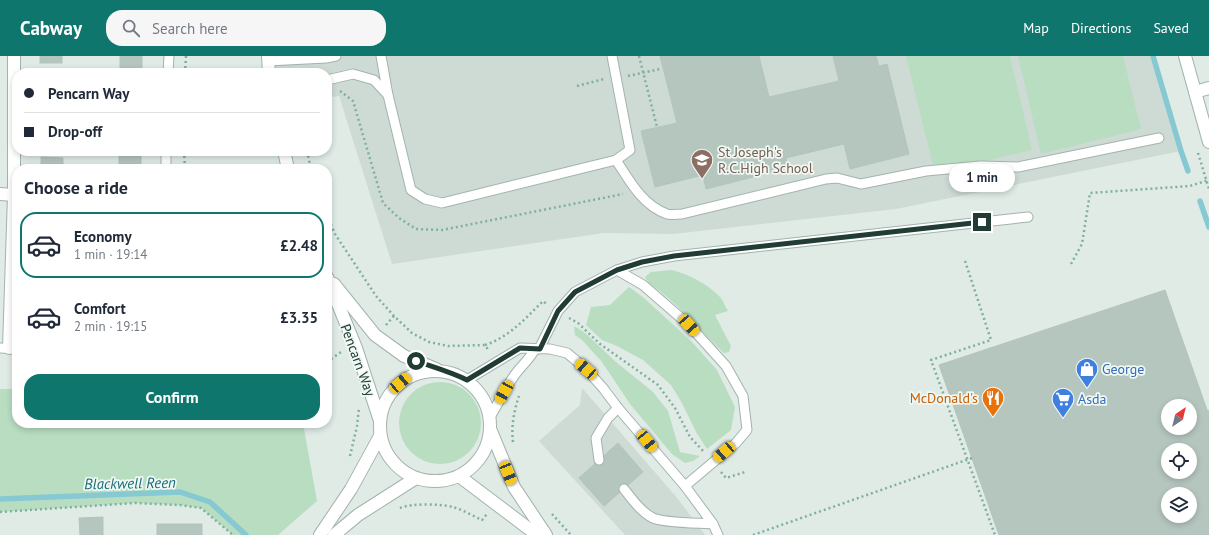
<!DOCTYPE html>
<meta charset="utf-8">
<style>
:root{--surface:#fff;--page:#f6f6f7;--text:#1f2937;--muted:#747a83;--line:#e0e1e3;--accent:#0f766e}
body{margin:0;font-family:"PT Sans",sans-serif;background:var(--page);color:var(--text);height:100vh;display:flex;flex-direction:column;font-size:15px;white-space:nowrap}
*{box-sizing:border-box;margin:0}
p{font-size:13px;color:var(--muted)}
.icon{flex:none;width:22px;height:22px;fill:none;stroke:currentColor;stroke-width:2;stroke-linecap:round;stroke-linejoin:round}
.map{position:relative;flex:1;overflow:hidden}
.panel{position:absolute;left:12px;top:108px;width:320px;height:264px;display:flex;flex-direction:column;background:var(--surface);border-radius:16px;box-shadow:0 2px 6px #0003}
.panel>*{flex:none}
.guide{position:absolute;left:12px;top:12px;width:320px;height:88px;border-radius:16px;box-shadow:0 2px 6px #0003;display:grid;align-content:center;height:88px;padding:0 12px;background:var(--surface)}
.needle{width:26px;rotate:35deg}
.controls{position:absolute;left:1161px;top:343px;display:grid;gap:8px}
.controls a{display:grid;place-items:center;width:36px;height:36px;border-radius:50%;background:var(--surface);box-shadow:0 2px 6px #0003;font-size:20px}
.end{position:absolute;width:18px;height:18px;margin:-9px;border:5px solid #203c34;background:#fff;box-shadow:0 0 0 2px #fff}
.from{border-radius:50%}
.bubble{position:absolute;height:28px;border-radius:14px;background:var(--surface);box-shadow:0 2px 6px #0003;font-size:13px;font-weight:800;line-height:28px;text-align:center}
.car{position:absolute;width:12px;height:24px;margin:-12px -6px;border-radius:5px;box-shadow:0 0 3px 1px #0007;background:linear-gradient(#f5c518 24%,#345 0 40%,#f5c518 0 76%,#345 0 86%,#f5c518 0)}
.guide b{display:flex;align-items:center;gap:14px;height:38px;font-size:15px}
.guide b+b{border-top:1px solid var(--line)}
.guide i{width:10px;height:10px;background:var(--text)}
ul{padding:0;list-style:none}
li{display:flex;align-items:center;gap:12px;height:66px;margin:0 8px 6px;padding:0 4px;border:2px solid transparent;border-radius:16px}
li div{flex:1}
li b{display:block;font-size:15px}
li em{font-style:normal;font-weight:800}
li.current{border-color:var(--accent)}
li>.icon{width:36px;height:36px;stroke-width:1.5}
h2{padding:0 12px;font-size:18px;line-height:48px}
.button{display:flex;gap:8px;margin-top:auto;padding:8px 12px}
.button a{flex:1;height:46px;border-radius:16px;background:var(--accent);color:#fff;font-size:16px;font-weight:800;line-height:46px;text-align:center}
header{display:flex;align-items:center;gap:24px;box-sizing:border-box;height:56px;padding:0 20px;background:var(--accent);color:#fff}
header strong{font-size:19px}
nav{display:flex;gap:22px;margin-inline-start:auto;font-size:14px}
.search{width:280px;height:36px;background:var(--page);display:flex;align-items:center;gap:10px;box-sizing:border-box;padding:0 14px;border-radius:16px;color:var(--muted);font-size:15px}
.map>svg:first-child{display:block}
</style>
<header>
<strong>Cabway</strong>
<div class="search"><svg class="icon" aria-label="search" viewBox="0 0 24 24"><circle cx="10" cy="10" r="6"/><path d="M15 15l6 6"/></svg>Search here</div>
<nav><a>Map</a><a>Directions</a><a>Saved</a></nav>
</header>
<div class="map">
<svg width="1209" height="479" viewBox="0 0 1209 479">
<rect width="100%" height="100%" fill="#e0ebe6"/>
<!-- built -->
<g fill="#cedbd5">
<path d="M268 0H1153L1181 95 896 153 674 178 604 177 392 208 339 40 327 42V17H269Z"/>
<path d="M582 332 678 443 705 479H625L539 385 580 349Z"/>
</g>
<!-- green -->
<g fill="#b8ddc1">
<path d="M906 0H1010L1032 94 935 117Z"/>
<path d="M1018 0H1123L1141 73 1041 98Z"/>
<path d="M672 214C690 219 706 227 720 241 723 244 725 250 728 255L715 259 731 290 729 296 724 297C702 277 684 254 661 236 655 231 648 228 645 221L651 216Z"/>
<path d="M629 231 644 242 691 285 717 314 735 351 731 374 707 393 696 376 682 347 671 329 643 304 617 290 602 284 586 269 591 251 610 249Z"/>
<path d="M574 270 584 276 616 306 653 336 668 355 680 396 700 400 693 405 685 407 672 398 630 348 602 306 582 284 575 279Z"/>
<circle cx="440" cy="367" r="41"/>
<path d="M0 333H17V367H303L317 445 278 479H233L201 452 179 449 135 447 0 456Z"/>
</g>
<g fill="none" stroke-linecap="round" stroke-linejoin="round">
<!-- stream -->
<g stroke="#86c9d2" stroke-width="5.5">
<path d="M1153 0 1181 95 1188 115"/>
<path d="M1200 145 1209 171"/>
<path d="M0 443 180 436 210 446 246 479"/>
</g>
</g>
<!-- building -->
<g fill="#b5c6bf" stroke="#b2c5bd" fill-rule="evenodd">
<rect x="40" y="0" width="22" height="7"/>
<rect x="120" y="0" width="22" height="17"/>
<path d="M660 0H759L769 41 839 25 833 0H876L879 10 887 8 909 98 850 113 844 88 786 102 788 112 706 133 703 119 655 131 641 75 677 67Z"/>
<rect x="119" y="95" width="22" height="8"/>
<path d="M41 101 63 102V113H41Z"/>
<rect x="119" y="103" width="22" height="10"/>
<path d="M1165 234 1207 354 1209 355V479H999L939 309ZM1168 350H1190V372H1168ZM1168 394H1190V416H1168ZM1168 438H1190V460H1168Z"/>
<path d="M618 387 643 416 604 450 579 422Z"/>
<path d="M103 461V479H80L79 462Z"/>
<rect x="157" y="468" width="45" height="11"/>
</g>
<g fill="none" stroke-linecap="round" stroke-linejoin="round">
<!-- service casing -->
<g stroke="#a3b3ad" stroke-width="11">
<g id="service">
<path d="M381 0 388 39"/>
<path d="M268 5 326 2 336 0"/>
<path d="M168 17 169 0"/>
<path d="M327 24 353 18 374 24 388 39 411 134 425 143 442 147 616 104 630 94 612 0"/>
<path d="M616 104C629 124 642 149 667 158 671 159 677 158 682 158L826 123 837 122 861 128 926 115 980 110 1018 111 1159 82"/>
<path d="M166 113V95"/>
<path d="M617 214 643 229 689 269 726 310 743 340 747 374 736 387 685 430"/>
<path d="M0 292 17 293"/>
<path d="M539 293 558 255 575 236 617 214 642 206 674 200 1028 161"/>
<path d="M467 324 520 292 550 293 567 297 586 313 603 332 618 352 685 430 713 468 718 479"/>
<path d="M490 361C498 348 505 333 514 320 520 311 530 303 535 293"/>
<path d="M599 404 596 382 608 362 618 352"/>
<path d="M624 433C632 443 641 456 653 462 663 467 700 467 713 468"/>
</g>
</g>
<!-- minor casing -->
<g stroke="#a3b3ad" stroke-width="14">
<g id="minor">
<path d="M1195 36 1209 32"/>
<path d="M0 138 14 139"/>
<path d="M9 292 14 139V0"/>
<path d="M320 479 351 433 380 380"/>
<path d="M334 479 358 459 416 422"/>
</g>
</g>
<!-- tertiary casing -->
<g stroke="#a3b3ad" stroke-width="14">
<g id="tertiary">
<path d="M268 0 269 17"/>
<path d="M1185 0 1209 86"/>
<path d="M284 95 288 113"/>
<path d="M327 221 356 292 380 365"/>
<path d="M334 228 375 279 404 300 436 313"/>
<circle cx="435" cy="370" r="55"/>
<path d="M491 375 514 431 546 479"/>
<path d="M459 420 537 479"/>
</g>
</g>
<!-- path -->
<g stroke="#7fb09f" stroke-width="2.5" stroke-dasharray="2 3" stroke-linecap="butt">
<path d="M639 0 657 71"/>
<path d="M185 17 186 0"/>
<path d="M628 20 660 13"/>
<path d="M577 30 604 23"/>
<path d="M340 35 353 45 383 147 399 162 416 173 442 174 623 138"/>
<path d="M184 95 185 113"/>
<path d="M307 95 311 113"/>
<path d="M1198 97 1209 133"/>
<path d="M327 159 335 178 376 240 394 260 412 277 429 286 448 290 485 289 489 295"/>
<path d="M965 205 991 284 931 304 995 479"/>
<path d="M1071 208 1082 188 1090 137 1190 130 1209 124"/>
<path d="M569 262 578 267 600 288 658 329 675 352 690 381 705 397"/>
<path d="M386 269 394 260"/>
<path d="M485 289C509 281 525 263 543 245L548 249"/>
<path d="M327 306 341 296"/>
<path d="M513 386C511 370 514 355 519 340"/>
<path d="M350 400 357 370 359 352"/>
<path d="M721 416 726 422 745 416"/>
<path d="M400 452C412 447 441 448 453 451 463 454 473 460 482 464L487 458"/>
<path d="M0 456 135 447 179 449 201 452 233 479"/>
<path d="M552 458 571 479"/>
<path d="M753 479 972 402"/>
</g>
<!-- service -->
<use href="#service" stroke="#fff" stroke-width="9"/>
<!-- minor -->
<use href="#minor" stroke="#fff" stroke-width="12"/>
<!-- tertiary -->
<use href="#tertiary" stroke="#fff" stroke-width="12"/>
</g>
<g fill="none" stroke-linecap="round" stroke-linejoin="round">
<!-- route -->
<path stroke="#203c34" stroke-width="5" d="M416 305C433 311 451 316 467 324L520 292 540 293 558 255 575 236 617 214 642 206 674 200 982 166"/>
</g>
<!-- icons -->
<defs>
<g id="school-pin" transform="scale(1.15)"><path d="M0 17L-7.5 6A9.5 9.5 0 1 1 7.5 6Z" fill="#8d6e63" stroke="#f0f8f4"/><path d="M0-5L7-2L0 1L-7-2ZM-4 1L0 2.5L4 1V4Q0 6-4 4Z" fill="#fff"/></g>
<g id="shop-pin" transform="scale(1.15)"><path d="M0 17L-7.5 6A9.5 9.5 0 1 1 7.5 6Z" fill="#3f7fe0" stroke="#f0f8f4"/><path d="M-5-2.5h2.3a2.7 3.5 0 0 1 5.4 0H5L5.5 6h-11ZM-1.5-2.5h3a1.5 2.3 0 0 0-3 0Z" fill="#fff"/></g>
<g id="restaurant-pin" transform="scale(1.15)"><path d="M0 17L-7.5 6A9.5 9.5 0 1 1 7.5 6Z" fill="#e8710a" stroke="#f0f8f4"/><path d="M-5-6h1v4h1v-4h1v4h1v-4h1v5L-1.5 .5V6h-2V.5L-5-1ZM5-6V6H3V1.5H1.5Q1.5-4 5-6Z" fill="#fff"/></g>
<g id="supermarket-pin" transform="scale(1.15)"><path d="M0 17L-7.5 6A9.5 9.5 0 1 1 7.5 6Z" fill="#3f7fe0" stroke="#f0f8f4"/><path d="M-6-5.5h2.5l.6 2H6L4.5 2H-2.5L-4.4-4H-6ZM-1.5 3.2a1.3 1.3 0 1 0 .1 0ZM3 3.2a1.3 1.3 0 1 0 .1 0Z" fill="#fff"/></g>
</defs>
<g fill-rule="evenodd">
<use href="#school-pin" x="702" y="104"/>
<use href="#shop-pin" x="1087" y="313"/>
<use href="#restaurant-pin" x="993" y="342"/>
<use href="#supermarket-pin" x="1063" y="343"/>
</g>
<g text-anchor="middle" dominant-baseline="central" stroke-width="3.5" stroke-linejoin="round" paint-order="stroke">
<!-- education labels -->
<g font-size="14" fill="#785e54" stroke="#f0f8f4" text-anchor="start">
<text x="718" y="96">St Joseph's<tspan x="718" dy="16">R.C.High School</tspan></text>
</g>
<!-- street labels -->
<g font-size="14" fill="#203c34" stroke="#f0f8f4">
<text transform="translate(358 304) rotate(70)">Pencarn Way</text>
</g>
<!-- shop labels -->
<g font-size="14" fill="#366cbe" stroke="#f0f8f4" text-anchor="start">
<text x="1102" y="313">George</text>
<text x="1078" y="343">Asda</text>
</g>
<!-- food labels -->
<g font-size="14" fill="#c56008" stroke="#f0f8f4" text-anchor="end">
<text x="978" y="342">McDonald's</text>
</g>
<!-- water labels -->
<g font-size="15" font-style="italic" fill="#196c79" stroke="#f0f8f4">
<text transform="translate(130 427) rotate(-1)">Blackwell Reen</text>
</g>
</g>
</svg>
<div class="controls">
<a><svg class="needle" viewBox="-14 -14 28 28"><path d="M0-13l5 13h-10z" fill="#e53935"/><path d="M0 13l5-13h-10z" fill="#747a83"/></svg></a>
<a><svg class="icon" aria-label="locate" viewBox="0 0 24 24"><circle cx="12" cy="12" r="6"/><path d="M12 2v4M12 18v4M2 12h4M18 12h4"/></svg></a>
<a><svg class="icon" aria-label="layers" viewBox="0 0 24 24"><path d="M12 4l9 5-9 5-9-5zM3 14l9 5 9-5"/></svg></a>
</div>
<i class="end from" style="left:416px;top:305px"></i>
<i class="end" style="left:982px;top:166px"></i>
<div class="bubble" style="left:949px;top:108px;width:66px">1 min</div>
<i class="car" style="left:689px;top:269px;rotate:138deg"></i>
<i class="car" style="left:586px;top:313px;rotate:311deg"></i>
<i class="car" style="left:400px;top:327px;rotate:50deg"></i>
<i class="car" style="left:504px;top:336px;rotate:209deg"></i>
<i class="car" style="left:647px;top:385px;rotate:141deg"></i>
<i class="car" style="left:724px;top:396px;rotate:229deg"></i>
<i class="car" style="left:508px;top:417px;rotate:158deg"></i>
<div class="guide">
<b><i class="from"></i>Pencarn Way</b>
<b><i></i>Drop-off</b>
</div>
<section class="panel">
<h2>Choose a ride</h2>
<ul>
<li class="current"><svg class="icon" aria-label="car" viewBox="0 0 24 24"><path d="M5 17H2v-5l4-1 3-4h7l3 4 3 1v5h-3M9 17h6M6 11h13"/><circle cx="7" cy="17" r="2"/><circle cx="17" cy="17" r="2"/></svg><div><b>Economy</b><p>1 min · 19:14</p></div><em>£2.48</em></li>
<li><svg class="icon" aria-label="car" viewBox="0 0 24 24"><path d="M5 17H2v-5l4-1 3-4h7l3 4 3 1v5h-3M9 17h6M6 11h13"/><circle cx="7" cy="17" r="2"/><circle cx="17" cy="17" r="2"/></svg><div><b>Comfort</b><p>2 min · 19:15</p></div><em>£3.35</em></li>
</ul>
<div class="button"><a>Confirm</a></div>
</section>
</div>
